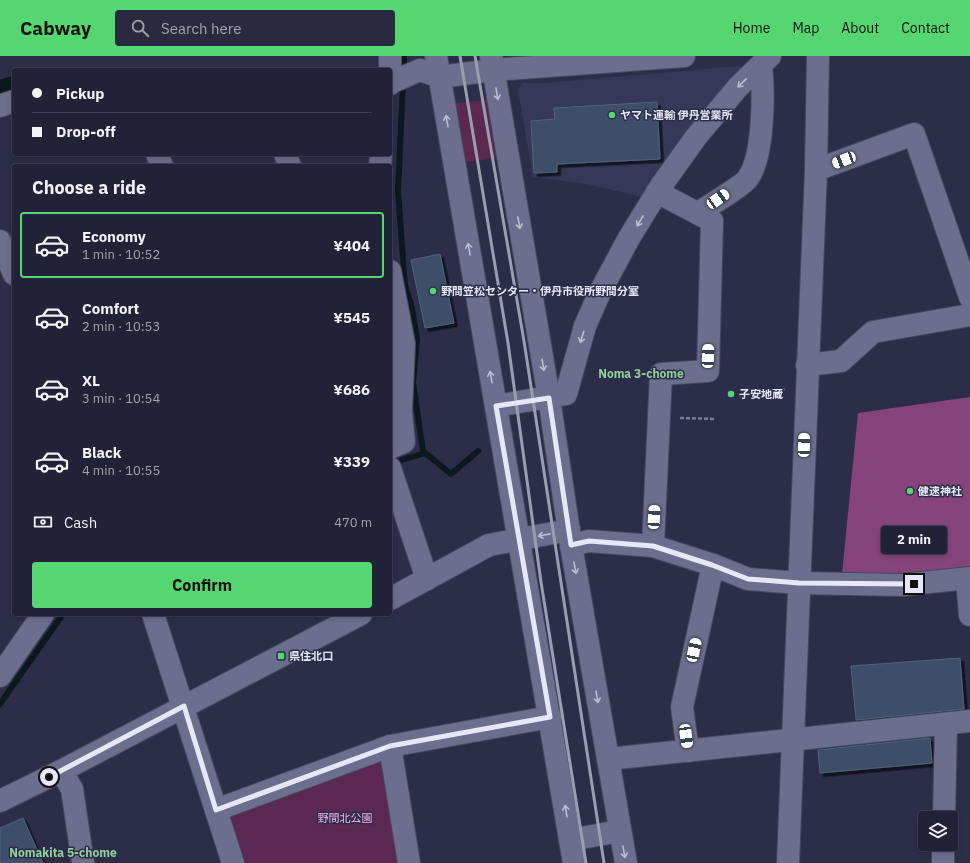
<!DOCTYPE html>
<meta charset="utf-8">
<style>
:root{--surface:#212237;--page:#292a3f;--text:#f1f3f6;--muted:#a2a4ad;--line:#3e3f52;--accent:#55d671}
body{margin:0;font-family:"IBM Plex Sans","Noto Sans JP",sans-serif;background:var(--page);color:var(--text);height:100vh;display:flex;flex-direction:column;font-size:15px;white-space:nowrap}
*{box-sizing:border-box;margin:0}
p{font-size:13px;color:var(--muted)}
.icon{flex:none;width:22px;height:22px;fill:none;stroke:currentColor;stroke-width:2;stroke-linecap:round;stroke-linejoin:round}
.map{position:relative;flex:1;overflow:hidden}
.side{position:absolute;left:12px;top:108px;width:380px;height:452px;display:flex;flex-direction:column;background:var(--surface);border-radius:4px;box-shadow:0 2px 6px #0003,0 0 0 1px var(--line)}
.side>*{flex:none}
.top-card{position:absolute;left:12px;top:12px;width:380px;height:88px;border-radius:4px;box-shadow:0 2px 6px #0003,0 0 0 1px var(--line);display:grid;align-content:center;height:88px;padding:0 20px;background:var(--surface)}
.fabs{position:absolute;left:918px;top:755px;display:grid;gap:8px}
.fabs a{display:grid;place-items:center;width:40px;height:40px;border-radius:4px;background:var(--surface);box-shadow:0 2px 6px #0003,0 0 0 1px var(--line);font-size:20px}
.end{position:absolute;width:18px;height:18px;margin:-9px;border:5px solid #e6e8f9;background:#111;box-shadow:0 0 0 2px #111}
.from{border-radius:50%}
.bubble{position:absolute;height:28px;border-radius:4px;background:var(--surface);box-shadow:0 2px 6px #0003,0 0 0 1px var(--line);font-size:13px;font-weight:700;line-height:28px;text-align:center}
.car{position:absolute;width:12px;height:24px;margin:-12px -6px;border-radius:5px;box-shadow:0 0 3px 1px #0007;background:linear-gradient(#fff 24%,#345 0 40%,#fff 0 76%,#345 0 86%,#fff 0)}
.top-card b{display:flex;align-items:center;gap:14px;height:38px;font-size:15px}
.top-card b+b{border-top:1px solid var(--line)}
.top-card i{width:10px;height:10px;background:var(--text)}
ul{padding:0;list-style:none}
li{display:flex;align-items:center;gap:12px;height:66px;margin:0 8px 6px;padding:0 12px;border:2px solid transparent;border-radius:4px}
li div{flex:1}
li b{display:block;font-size:15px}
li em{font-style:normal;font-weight:700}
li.active{border-color:var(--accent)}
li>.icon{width:36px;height:36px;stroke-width:1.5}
h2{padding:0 20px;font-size:18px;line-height:48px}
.pay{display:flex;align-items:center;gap:10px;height:44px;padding:0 20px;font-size:15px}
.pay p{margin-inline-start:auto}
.action{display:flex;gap:8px;margin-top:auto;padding:8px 20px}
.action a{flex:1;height:46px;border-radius:4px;background:var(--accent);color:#111;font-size:16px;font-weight:700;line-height:46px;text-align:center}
header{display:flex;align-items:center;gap:24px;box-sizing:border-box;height:56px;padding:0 20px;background:var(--accent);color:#111}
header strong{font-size:19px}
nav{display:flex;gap:22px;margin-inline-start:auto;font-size:14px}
.search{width:280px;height:36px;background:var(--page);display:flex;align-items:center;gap:10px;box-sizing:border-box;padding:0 14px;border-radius:4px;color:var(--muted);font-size:15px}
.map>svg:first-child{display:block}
</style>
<header>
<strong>Cabway</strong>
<div class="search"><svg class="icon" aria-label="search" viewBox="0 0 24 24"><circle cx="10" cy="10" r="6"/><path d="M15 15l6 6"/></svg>Search here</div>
<nav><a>Home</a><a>Map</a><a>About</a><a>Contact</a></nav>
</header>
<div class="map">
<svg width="970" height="807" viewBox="0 0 970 807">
<defs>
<filter id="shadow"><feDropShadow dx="3.5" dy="3.5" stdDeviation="0" flood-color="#0009"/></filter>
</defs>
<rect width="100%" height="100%" fill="#2c2e49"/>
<!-- built -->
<path fill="#363858" d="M741 10 742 14 685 78 649 127 642 141 587 128 533 121 518 34 523 27H546Z"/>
<!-- green -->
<g fill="#5a2852">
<path d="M487 44 498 102 465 106 455 47Z"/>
<path d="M374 704 382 707 399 807H245L231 763 235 756Z"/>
</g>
<!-- forest -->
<path fill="#86447b" d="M970 341V513L905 520 842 518 858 357Z"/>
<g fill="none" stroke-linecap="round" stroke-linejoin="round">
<!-- stream -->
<g stroke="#0b191f" stroke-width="6">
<path d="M404 16V0"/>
<path d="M403 26 398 135 405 230 412 252 417 284 413 327 423 395 451 418 478 395"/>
<path d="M392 407 425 397"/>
<path d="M0 648 63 558"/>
</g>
<!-- canal -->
<path stroke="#0b191f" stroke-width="22" d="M0 35 14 31"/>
</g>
<!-- building -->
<g fill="#3c4f67" stroke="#4f637c" filter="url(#shadow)">
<path d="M657 46 660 103 557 108V116L534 117 531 65 555 63 554 52Z"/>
<path d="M440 198 454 267 425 272 411 204Z"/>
<path d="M960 602 964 653 856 664 851 610Z"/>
<path d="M930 682 932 707 820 717 818 694Z"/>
<path d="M23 762 43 807H0V772Z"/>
</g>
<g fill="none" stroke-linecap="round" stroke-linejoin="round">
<!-- minor casing -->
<g stroke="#47485f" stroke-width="24">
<g id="minor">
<path d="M436 0 574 807"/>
<path d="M491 0 549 342 571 489 626 807"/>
<path d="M390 27 420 14 440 21 493 14 684 0"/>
<path d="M390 28V0"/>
<path d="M0 50 14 45"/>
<path d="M157 98 162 110"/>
<path d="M285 98 290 110"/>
<path d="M380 110 381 98"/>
<path d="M816 114 914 78 970 241"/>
<path d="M698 157C707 151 744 129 748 122 764 100 764 36 761 9"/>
<path d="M0 185 14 218"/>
<path d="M390 215 404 288 401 355 404 386 390 392"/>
<path d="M807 309 841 305 873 276 970 259"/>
<path d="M496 350 566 338 585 270 600 236 629 182 661 130 696 81 738 31 770 0"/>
<path d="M390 412 427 523"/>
<path d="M571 489 589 485 653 490 713 509 748 523 799 527 901 529 970 522"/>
<path d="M653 490 661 318 708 315 712 165 657 136"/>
<path d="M967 523 970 559"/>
<path d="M390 543 489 489 569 474"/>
<path d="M153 558 233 807"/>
<path d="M0 620 43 558"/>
<path d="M390 690 409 807"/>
<path d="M688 695 682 651 713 509"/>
<path d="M608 703 970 665"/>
<path d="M61 715 72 733 83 807"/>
<path d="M0 745 61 715 361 558"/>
<path d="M216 754 390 690 550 661"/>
<path d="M944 762 946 668"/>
<path d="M570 784 620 775"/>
<path d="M788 807 816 114 818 0"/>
<path d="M943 807V788"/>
</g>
</g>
<!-- path -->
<g stroke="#7a7c93" stroke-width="2.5" stroke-dasharray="4 2" stroke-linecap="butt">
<path d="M739 340 786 333"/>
<path d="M680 362 716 363"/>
</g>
<!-- minor -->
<use href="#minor" stroke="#6c6e8d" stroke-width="22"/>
<!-- rail -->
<g stroke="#9b9db2" stroke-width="3">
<path d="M460 0 508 287 541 526 586 807"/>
<path d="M475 0 524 285 604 807"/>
</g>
</g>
<!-- one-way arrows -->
<defs><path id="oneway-shaft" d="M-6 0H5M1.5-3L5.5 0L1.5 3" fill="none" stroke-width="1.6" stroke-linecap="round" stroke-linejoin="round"/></defs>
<g stroke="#bbbdd3">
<use href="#oneway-shaft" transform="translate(742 27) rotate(136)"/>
<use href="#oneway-shaft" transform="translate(497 38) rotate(80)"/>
<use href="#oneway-shaft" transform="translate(447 65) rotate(-100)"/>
<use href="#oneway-shaft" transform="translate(640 165) rotate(121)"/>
<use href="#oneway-shaft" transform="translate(519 167) rotate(80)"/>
<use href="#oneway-shaft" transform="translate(469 193) rotate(-100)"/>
<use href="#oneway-shaft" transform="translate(582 281) rotate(108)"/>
<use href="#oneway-shaft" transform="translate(543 309) rotate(80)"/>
<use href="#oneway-shaft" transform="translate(491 321) rotate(-100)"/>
<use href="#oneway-shaft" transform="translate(544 479) rotate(169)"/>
<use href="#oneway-shaft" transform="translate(575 512) rotate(80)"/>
<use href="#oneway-shaft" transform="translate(597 641) rotate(80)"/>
<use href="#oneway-shaft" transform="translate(566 755) rotate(-100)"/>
<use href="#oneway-shaft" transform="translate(624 796) rotate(80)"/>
</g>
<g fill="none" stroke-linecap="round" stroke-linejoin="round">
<!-- route -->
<path stroke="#e6e8f9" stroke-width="5" d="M49 721 184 650 216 754 390 690 550 661 496 350 549 342 571 489 589 485 653 490 712 509 748 523 799 527 914 528"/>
</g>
<!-- markers -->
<g fill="#55d671" stroke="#2c2e49" stroke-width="1.5">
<circle cx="612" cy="59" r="4"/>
<circle cx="433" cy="235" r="4"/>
<circle cx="731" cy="338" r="4"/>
<circle cx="910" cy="435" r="4"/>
<rect x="277" y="596" width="8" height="8" rx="2"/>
</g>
<g text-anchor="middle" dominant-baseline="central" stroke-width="3" stroke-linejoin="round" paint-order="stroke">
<!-- poi labels -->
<g font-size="11" font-weight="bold" fill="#e6e8f9" stroke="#2c2e49" text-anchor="start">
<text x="620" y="59">ヤマト運輸 伊丹営業所</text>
<text x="441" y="235">野間笠松センター・伊丹市役所野間分室</text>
<text x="739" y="338">子安地蔵</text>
<text x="918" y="435">健速神社</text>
<text x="289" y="600">県住北口</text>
</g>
<!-- park labels -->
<g font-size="11" fill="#fcb1ee" stroke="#2c2e49">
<text x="345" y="762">野間北公園</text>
</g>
<!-- neighbourhood labels -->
<g font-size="12" font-weight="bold" fill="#91d09a" stroke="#2c2e49">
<text x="641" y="317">Noma 3-chome</text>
<text x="63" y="796">Nomakita 5-chome</text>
</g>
</g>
</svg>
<div class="fabs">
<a><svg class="icon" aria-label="layers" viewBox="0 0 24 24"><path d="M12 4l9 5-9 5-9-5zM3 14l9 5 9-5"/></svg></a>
</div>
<i class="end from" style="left:49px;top:721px"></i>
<i class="end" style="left:914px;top:528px"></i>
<div class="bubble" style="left:881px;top:470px;width:66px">2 min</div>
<i class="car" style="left:844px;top:104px;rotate:249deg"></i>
<i class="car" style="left:718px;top:143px;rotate:55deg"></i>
<i class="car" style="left:708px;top:300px;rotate:2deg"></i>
<i class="car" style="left:804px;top:389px;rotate:2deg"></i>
<i class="car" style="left:654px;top:461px;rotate:3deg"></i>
<i class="car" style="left:694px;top:594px;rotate:12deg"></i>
<i class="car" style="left:686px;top:680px;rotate:172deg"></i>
<div class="top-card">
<b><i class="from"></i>Pickup</b>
<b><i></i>Drop-off</b>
</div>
<section class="side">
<h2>Choose a ride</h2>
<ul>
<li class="active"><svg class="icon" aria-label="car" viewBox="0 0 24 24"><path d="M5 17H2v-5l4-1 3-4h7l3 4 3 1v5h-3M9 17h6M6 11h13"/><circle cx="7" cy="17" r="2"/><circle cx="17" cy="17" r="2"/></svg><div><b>Economy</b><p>1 min · 10:52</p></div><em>¥404</em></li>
<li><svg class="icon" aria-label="car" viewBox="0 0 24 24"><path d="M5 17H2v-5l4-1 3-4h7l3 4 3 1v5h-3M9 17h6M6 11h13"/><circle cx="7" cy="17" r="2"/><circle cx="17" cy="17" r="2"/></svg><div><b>Comfort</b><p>2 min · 10:53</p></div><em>¥545</em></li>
<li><svg class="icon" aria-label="car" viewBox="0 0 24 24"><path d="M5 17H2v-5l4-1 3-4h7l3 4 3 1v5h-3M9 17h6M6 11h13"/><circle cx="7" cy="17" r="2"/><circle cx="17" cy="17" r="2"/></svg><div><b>XL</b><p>3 min · 10:54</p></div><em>¥686</em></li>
<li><svg class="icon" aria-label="car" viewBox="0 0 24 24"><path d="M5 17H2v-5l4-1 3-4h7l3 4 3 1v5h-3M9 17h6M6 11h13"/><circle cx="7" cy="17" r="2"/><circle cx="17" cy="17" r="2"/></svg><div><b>Black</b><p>4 min · 10:55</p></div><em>¥339</em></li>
</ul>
<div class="pay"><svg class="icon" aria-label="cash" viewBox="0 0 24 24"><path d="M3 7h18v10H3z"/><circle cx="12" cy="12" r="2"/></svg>Cash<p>470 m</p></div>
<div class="action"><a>Confirm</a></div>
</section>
</div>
